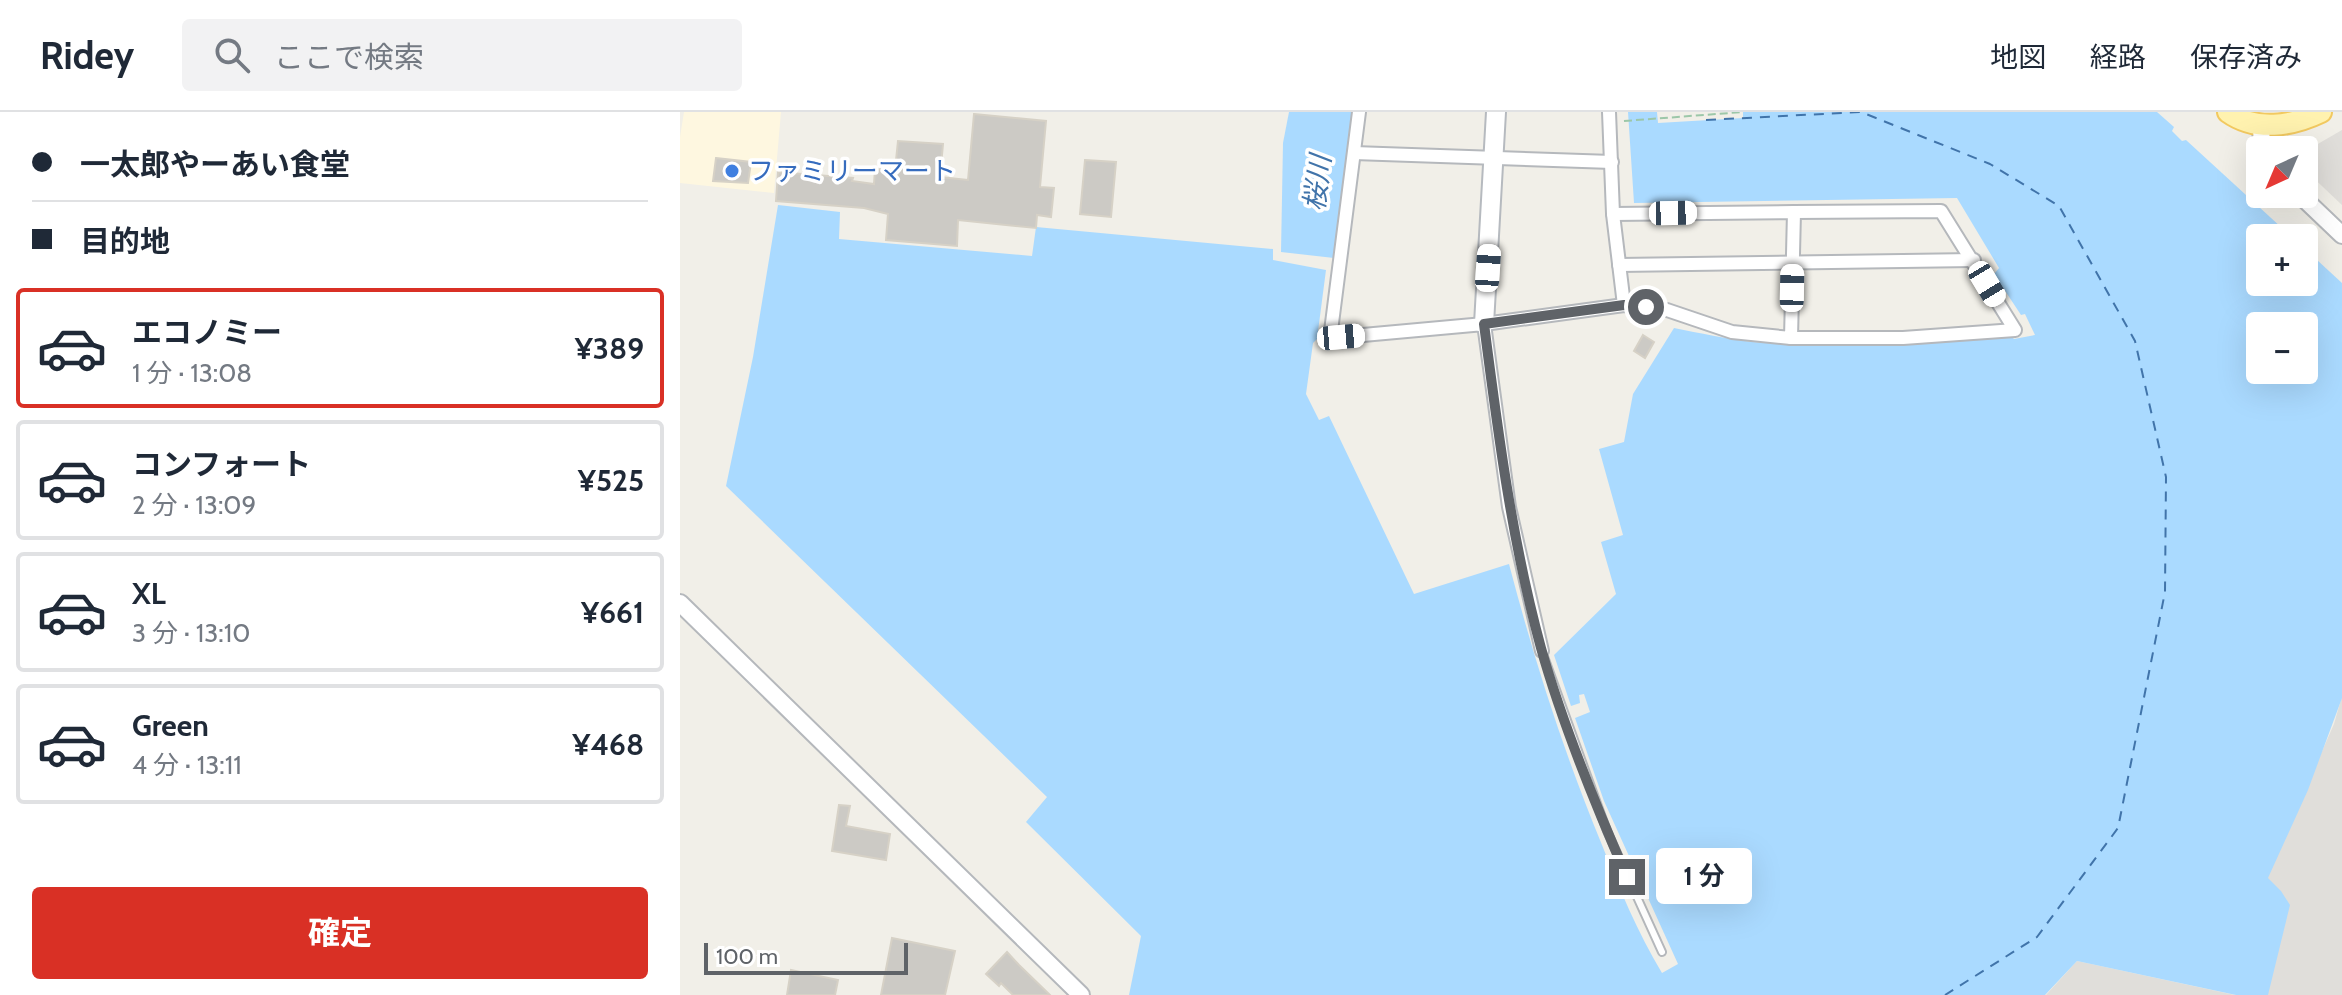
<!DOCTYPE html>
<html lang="ja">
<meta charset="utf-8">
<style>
:root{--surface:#fff;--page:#f2f2f3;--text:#1f2937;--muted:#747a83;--line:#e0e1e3;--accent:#d93025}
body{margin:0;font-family:Cabin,"Noto Sans JP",sans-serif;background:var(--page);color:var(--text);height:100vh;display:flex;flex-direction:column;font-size:30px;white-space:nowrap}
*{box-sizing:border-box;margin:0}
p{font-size:26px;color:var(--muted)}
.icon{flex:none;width:44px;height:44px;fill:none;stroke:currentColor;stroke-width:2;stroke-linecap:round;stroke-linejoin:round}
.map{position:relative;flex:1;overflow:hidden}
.panel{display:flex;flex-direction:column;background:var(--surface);width:680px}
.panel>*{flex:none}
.banner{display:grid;align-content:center;height:176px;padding:0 32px;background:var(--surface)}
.needle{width:52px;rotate:224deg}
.fabs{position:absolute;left:1566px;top:24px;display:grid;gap:16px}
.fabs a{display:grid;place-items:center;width:72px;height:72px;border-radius:8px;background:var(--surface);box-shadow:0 8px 32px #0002;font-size:40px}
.scale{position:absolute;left:24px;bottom:20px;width:204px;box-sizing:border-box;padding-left:8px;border:4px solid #5f6368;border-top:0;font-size:22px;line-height:28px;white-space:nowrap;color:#5f6368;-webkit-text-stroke:6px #fff;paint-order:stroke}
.end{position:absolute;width:36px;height:36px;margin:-18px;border:10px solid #5f6368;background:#fff;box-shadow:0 0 0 4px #fff}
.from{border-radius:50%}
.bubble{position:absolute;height:56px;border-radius:8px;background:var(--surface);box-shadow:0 8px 32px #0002;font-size:26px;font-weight:700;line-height:56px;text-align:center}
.car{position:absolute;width:24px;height:48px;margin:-24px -12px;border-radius:10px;box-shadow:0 0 6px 2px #0007;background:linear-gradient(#fff 24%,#345 0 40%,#fff 0 76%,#345 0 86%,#fff 0)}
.banner b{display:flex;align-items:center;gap:28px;height:76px;font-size:30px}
.banner b+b{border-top:2px solid var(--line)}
.banner i{width:20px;height:20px;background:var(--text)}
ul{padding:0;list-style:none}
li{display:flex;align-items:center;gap:24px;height:120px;margin:0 16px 12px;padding:0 16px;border:4px solid var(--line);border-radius:8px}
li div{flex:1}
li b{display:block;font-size:30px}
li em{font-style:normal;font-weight:700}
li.current{border-color:var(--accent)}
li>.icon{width:72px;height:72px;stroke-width:1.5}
.primary-button{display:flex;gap:16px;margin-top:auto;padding:16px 32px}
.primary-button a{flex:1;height:92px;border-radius:8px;background:var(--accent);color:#fff;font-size:32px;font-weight:700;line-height:92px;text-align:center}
header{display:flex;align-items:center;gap:48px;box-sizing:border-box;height:112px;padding:0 40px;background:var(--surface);border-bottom:2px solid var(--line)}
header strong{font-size:38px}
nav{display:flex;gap:44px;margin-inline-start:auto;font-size:28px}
.search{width:560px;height:72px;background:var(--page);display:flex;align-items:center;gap:20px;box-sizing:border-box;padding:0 28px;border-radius:8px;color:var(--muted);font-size:30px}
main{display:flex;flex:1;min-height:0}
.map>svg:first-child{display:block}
</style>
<header>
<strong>Ridey</strong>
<div class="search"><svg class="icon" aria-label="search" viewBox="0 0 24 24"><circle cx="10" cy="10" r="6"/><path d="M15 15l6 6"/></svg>ここで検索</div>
<nav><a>地図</a><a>経路</a><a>保存済み</a></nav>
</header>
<main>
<section class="panel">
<div class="banner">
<b><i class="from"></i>一太郎やーあい食堂</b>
<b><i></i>目的地</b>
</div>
<ul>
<li class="current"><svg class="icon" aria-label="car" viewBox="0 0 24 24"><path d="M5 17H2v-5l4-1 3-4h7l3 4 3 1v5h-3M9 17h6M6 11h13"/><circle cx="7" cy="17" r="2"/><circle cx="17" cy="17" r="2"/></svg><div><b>エコノミー</b><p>1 分 · 13:08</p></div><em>¥389</em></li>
<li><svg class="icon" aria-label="car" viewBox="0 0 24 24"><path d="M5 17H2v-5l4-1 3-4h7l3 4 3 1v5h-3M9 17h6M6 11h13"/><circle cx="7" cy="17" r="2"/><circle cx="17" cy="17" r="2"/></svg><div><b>コンフォート</b><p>2 分 · 13:09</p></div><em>¥525</em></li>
<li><svg class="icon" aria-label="car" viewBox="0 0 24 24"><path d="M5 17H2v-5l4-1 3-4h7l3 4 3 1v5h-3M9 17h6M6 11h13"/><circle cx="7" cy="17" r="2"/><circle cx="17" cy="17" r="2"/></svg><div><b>XL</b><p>3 分 · 13:10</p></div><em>¥661</em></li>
<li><svg class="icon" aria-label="car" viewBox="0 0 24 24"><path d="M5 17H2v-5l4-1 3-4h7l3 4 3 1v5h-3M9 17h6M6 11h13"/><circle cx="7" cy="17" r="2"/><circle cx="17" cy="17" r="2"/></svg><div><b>Green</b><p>4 分 · 13:11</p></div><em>¥468</em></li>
</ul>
<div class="primary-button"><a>確定</a></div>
</section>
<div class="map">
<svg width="1662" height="883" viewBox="0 0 1662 883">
<rect width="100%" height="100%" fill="#f1efe8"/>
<!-- commercial -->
<path fill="#fef7e0" d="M4 0H101L94 81 0 71V25Z"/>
<!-- industrial -->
<g fill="#e0deda">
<path d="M1662 18V93L1624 57V40Z"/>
<path d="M1662 584V883H1588L1586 767 1654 612Z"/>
<path d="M1397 849 1555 883H1366Z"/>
</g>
<!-- water -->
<g fill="#aadaff" fill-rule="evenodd">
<path d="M609 0H673L654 146 601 140 603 31Z"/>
<path d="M948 0H1477L1494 15 1492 19 1502 29 1506 28 1613 126H1580V170H1624V136L1662 171V586L1628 678 1588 766 1601 779 1610 793 1588 883H1556L1397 849 1365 883H449L461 824 346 710 367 685 46 374 73 245 98 93 160 100 159 127 352 144 356 115 593 137V148L646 158 637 227 633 231 626 282 639 308 649 304 734 482 829 452C854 548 884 641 922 733 939 776 958 821 982 861L998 852 924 689 895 606 910 600 904 582 899 583 900 591 891 594 874 543 936 482 921 430 943 423 919 337 944 330 953 282 994 216C1020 221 1046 227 1073 230 1158 237 1246 231 1331 224L1334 227 1355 223 1345 202 1341 203 1314 162 1319 156 1277 86 954 91ZM1580 214H1624V258H1580Z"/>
</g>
<!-- pier -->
<path fill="#f1efe8" d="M977 0H1063V6L978 11Z"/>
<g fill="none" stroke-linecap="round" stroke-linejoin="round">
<!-- ferry -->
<path stroke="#4174aa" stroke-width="2" stroke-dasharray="10 8" stroke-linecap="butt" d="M1026 8 1181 0 1310 52 1379 94 1455 229 1486 365 1485 480 1438 716 1357 825 1265 883"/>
</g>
<!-- building -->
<g fill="#cccac5" stroke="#d6d1c6" stroke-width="2">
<path d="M294 2 366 9 360 75 374 76 371 105 357 103 356 116 278 108 277 134 206 128 208 102 184 96 96 89 98 60 173 66 172 69 194 72 195 57 215 58 218 29 263 32 260 65 288 68Z"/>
<path d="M36 46 71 50 68 71 33 69Z"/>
<path d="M405 48 436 50 431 105 400 102Z"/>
<path d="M963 223 974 230 965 246 954 239Z"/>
<path d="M159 693 170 694 166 714 210 722 206 748 152 739Z"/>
<path d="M212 826 275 839 265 883H201Z"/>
<path d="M327 840 339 853 370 883H333L321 871 319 874 306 862Z"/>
<path d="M111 858 158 868 155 883H107Z"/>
</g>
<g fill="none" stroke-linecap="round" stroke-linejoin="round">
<!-- service casing -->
<g stroke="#b5b8bc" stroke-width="10">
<path id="service" d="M862 539 927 719 982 840"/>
</g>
<!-- minor casing -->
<g stroke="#b5b8bc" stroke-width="16">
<g id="minor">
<path d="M679 0 651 219 661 225 804 212 829 395 862 539"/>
<path d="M929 0 933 102 944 193"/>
<path d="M674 41 932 50"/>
<path d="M939 153 1294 148"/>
<path d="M804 212 944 193 987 198 1052 220 1111 226 1114 100 933 102"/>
<path d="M1111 226H1223L1335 218 1261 99 1114 100"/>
</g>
</g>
<!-- tertiary casing -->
<g stroke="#b5b8bc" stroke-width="20">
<g id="tertiary">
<path d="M1581 13 1582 38"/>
<path d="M1619 82 1662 123"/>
<path d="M0 491 401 883"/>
</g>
</g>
<!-- secondary casing -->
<g stroke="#b6babf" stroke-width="22">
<path id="secondary" d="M804 212 816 0"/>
</g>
<!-- primary casing -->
<g stroke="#f2c960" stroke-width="24">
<path id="primary" d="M1548 0C1576 20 1612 14 1641 0"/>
</g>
<!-- path -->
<path stroke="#9cc7a9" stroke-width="2" stroke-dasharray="8 4" stroke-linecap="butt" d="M944 9 1063 0"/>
<!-- service -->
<use href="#service" stroke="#fff" stroke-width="6"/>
<!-- minor -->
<use href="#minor" stroke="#fff" stroke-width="12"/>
<!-- tertiary -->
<use href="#tertiary" stroke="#fff" stroke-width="16"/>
<!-- secondary -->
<use href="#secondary" stroke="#fff" stroke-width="18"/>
<!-- primary -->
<use href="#primary" stroke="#fff2af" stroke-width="20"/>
</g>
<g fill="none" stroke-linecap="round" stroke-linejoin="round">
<!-- route -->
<path stroke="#5f6368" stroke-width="10" d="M947 765C915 692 883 614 861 536 832 430 818 321 804 212L944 193 966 195"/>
</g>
<!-- markers -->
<circle fill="#3f7fe0" stroke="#fff" stroke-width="3" cx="52" cy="59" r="8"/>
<g text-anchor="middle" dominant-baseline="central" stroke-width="7" stroke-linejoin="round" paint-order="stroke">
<!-- shop labels -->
<g font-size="26" fill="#366cbe" stroke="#fff" text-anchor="start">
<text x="68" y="59">ファミリーマート</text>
</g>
<!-- water labels -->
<g font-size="28" font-style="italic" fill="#4174aa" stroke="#fff">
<text transform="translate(637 71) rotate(-83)">桜川</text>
</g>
</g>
</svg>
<div class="fabs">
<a><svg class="needle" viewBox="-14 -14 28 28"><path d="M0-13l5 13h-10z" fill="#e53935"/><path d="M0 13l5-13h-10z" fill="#747a83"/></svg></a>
<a>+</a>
<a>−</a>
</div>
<div class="scale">100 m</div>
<i class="end from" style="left:966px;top:195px"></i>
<i class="end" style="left:947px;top:765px"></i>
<div class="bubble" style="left:976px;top:736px;width:96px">1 分</div>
<i class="car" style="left:993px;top:101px;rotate:89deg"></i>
<i class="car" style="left:808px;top:156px;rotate:4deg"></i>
<i class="car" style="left:1307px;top:172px;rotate:149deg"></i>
<i class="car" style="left:1112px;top:176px;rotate:1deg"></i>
<i class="car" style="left:661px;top:225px;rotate:85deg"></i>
</div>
</main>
